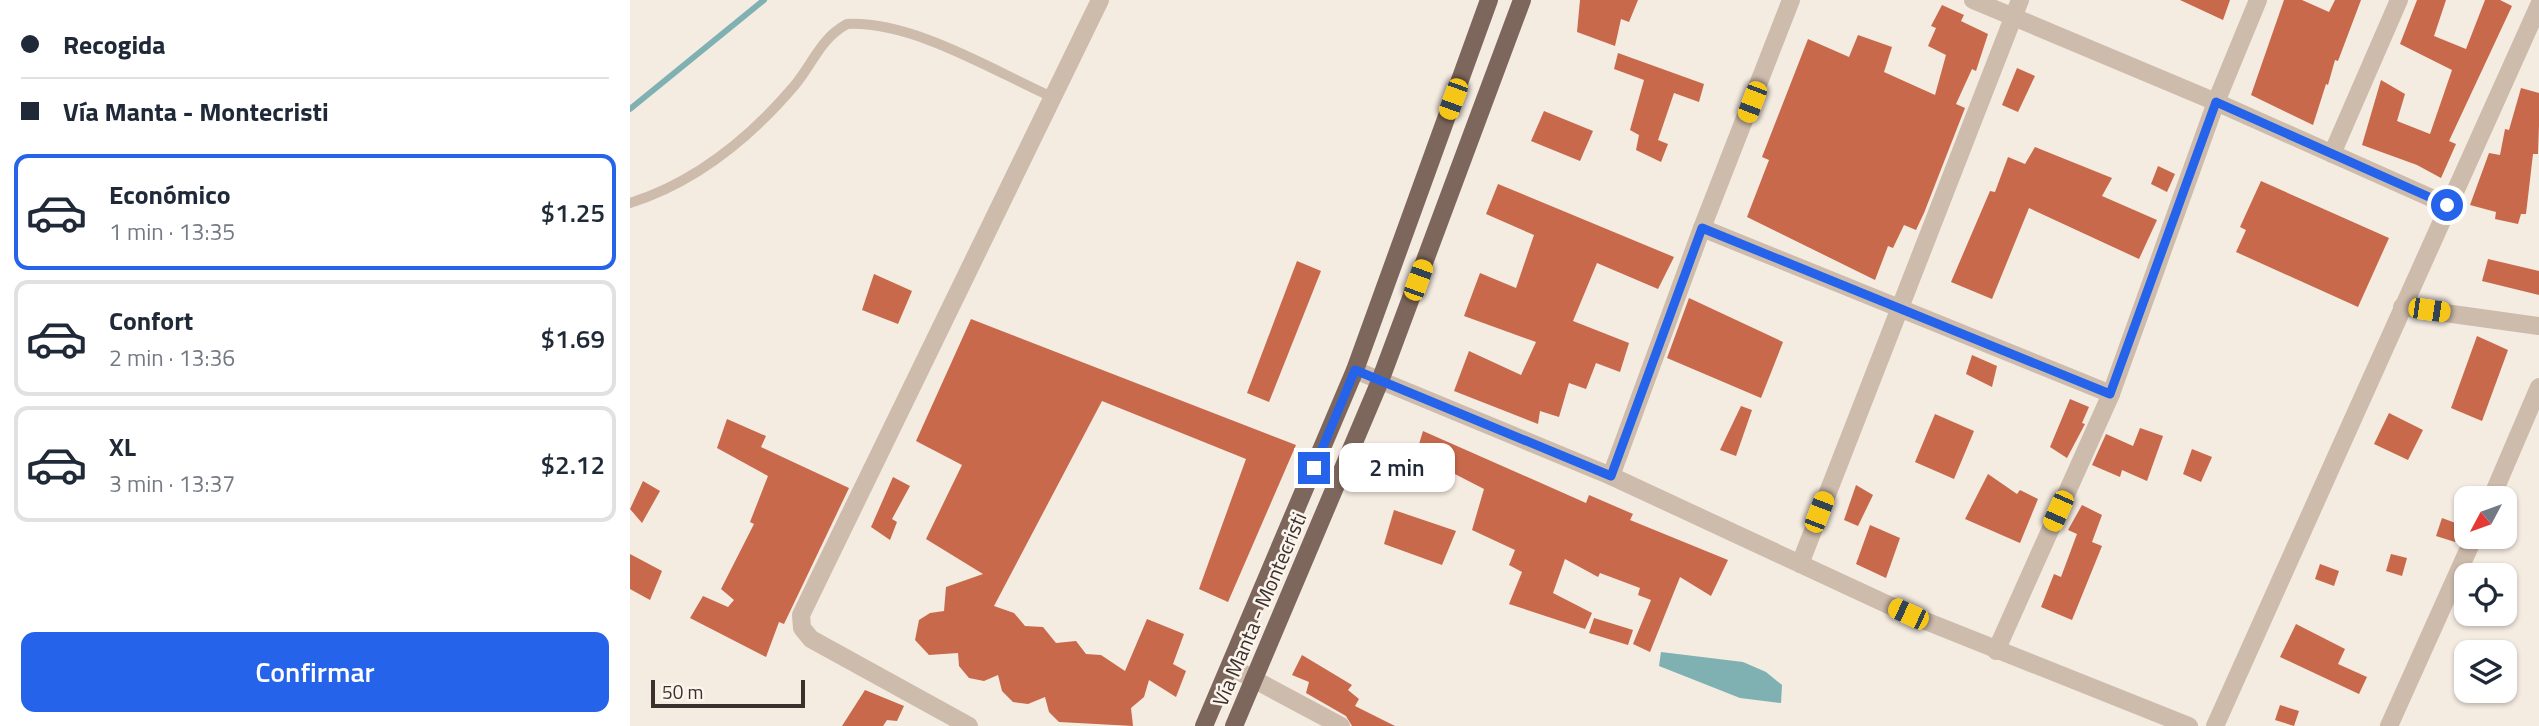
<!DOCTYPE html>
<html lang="es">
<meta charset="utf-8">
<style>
:root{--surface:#fff;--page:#f6f6f7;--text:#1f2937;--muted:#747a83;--line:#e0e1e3;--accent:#2563eb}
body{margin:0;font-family:"Titillium Web",sans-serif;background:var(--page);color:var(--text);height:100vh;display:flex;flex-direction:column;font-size:26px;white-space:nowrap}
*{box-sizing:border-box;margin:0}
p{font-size:23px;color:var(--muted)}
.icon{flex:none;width:38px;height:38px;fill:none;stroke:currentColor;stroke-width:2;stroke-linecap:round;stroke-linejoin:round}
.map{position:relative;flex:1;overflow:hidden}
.panel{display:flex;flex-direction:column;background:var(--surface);width:630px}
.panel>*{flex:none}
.top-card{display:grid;align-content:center;height:154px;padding:0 21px;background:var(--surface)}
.needle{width:46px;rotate:229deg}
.buttons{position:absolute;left:1824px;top:486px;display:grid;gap:14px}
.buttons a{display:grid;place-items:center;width:63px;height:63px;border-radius:14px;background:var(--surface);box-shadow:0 2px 5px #0004;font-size:35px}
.scale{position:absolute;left:21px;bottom:18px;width:154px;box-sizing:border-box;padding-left:7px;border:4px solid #3b302b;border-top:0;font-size:19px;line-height:24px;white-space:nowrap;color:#3b302b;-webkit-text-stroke:5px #fbf5ee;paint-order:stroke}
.end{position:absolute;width:32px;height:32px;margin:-16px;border:9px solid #2563eb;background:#fff;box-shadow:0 0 0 4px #fff}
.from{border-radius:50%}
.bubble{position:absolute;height:49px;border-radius:14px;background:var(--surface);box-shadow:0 2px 5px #0004;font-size:23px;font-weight:600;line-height:49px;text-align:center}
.car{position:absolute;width:21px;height:42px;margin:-21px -10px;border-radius:9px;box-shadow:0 0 5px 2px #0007;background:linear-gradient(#f5c518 24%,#345 0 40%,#f5c518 0 76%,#345 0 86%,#f5c518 0)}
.top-card b{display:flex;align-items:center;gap:24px;height:66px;font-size:26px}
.top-card b+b{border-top:2px solid var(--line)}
.top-card i{width:18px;height:18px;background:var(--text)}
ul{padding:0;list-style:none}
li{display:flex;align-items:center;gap:21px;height:116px;margin:0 14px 10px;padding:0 7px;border:4px solid var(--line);border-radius:14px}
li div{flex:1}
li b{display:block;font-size:26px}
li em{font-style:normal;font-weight:600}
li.current{border-color:var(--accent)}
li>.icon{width:63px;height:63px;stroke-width:1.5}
.primary-button{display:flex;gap:14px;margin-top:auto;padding:14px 21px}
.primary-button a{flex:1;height:80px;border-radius:14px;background:var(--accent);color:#fff;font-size:28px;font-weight:600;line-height:80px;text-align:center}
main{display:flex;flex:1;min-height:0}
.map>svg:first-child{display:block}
</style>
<main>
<section class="panel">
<div class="top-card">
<b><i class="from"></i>Recogida</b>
<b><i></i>Vía Manta - Montecristi</b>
</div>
<ul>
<li class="current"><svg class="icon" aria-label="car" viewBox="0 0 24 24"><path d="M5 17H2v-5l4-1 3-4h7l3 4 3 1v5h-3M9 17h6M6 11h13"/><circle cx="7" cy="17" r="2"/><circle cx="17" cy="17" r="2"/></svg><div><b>Económico</b><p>1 min · 13:35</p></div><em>$1.25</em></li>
<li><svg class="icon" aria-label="car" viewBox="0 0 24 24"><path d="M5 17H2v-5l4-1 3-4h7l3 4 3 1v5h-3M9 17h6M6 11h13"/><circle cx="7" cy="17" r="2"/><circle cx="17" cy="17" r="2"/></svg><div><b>Confort</b><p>2 min · 13:36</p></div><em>$1.69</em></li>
<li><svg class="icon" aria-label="car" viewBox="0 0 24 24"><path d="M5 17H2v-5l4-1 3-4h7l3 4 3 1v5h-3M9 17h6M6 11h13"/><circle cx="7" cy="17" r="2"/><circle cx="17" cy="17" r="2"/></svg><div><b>XL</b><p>3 min · 13:37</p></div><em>$2.12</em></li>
</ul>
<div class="primary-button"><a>Confirmar</a></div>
</section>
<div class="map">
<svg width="1909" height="726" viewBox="0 0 1909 726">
<rect width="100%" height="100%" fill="#f4ebe1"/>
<!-- water -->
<path fill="#7fb0b2" d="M1031 652 1113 662 1136 672 1152 685 1151 703 1110 698 1029 666Z"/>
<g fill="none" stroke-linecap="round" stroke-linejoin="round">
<!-- stream -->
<path stroke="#7fb0b2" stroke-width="6" d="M0 109 134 0"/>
</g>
<!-- building -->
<g fill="#c8694b">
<path d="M950 0H1008L999 22 991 19 985 46 947 32Z"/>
<path d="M1550 0H1600L1593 20Z"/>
<path d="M1654 0H1672L1699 12 1705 0H1731L1708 61 1705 60 1698 85 1696 84 1683 125 1621 95Z"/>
<path d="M1787 0H1816L1804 36 1836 49 1855 0H1870L1882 6 1819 141 1826 144 1811 178 1787 165 1732 145 1751 80 1775 94 1767 121 1800 134 1822 70 1770 44Z"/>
<path d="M1312 5 1334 15 1331 21 1358 34 1346 71 1342 69 1326 104 1335 108 1294 213 1286 230 1274 225 1263 248 1258 246 1245 280 1117 217 1139 160 1132 157 1178 39 1219 57 1228 35 1262 47 1254 72 1305 95 1316 55 1298 46 1306 28 1301 26Z"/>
<path d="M988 53 1074 84 1069 102 1044 93 1028 140 1038 144 1031 162 1006 150 1009 135 1000 130 1014 80 984 69Z"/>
<path d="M1387 68 1405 76 1388 112 1372 105Z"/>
<path d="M1891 88 1909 93V125L1908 154H1903L1896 214H1891L1888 224 1865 219 1866 212 1840 205 1859 153 1870 155 1875 129 1879 130Z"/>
<path d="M914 111 963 131 950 161 901 141Z"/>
<path d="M1405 147 1482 178 1472 196 1527 220 1509 259 1399 208 1362 299 1321 282 1360 191 1365 192 1378 157 1395 164Z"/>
<path d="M1528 166 1545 174 1537 192 1521 184Z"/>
<path d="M1631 181 1759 238 1728 307 1606 252 1616 230 1610 227Z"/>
<path d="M868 184 1044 257 1028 289 967 263 943 321 999 343 990 372 966 363 956 389 939 383 929 417 910 411 908 424 824 391 839 351 891 375 906 342 834 316 850 273 886 288 904 235 856 214Z"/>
<path d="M1858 259 1909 271V295L1852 281Z"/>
<path d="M667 261 691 271 639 402 617 393Z"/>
<path d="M244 274 282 291 268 324 232 310Z"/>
<path d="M1059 298 1153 342 1131 398 1037 358Z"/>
<path d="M341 319 666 445 598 602 569 589 616 459 472 401 364 606 384 613 395 626 413 627 426 643 446 641 456 654 471 655 495 671 517 619 554 634 543 664 556 671 546 697 519 680 514 697 501 708 503 726 429 722 419 712 415 697 398 704 383 702 372 691 368 675 354 681 339 678 329 666 328 653 299 655 285 640 289 620 300 613 314 611 316 587 353 574 296 539 332 465 286 441Z"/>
<path d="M1847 336 1878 350 1852 421 1821 408Z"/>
<path d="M1342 355 1367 366 1362 387 1336 374Z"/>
<path d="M1440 399 1459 407 1452 423 1455 424 1437 458 1420 447Z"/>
<path d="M1111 406 1122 410 1106 456 1090 450Z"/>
<path d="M1759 413 1793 430 1778 460 1744 444Z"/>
<path d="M1305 414 1344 431 1324 479 1285 462Z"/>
<path d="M97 419 136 436 131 447 219 488 154 624 149 622 136 657 60 618 73 596 98 607 104 600 91 589 124 524 120 522 138 476 87 448Z"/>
<path d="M1510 428 1533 436 1517 481 1492 470 1490 477 1462 465 1476 434 1503 446Z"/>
<path d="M793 431 956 503 959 495 1003 514 1000 520 1098 560 1081 596 1050 577 1020 652 1003 644 1021 600 1008 595 1010 588 970 573 968 577 935 559 923 593 962 613 955 629 879 604 892 572 879 565 885 550 842 530 854 489 786 454Z"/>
<path d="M1562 449 1582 457 1571 482 1553 474Z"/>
<path d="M1358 474 1387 494 1390 490 1408 499 1390 543 1335 519Z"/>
<path d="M263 477 280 486 262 519 267 522 260 540 241 527Z"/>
<path d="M13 481 30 491 12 523 0 509Z"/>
<path d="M1226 485 1243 495 1228 526 1214 520Z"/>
<path d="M1452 505 1472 515 1462 542 1472 546 1442 620 1411 607 1424 574 1431 577 1447 534 1438 530Z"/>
<path d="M764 510 826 531 812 565 754 544Z"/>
<path d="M1812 518 1831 525 1825 542 1806 536Z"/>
<path d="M1240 525 1270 538 1256 578 1226 564Z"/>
<path d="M0 554 32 571 20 600 0 589Z"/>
<path d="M1761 554 1777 558 1772 576 1756 571Z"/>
<path d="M1690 564 1709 571 1704 586 1685 579Z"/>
<path d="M964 618 1003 630 998 645 959 633Z"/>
<path d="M1666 624 1715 649 1708 664 1737 677 1729 694 1650 657Z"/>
<path d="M672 655 722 685 718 690 729 699 725 706 765 726H722L716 716 676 693 679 682 662 675Z"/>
<path d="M235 690 274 706 267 721 257 720 253 726H212Z"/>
<path d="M1650 705 1669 711 1664 726 1645 720Z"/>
</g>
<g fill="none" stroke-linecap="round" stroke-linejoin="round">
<!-- lane -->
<path stroke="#cdbbac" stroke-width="10" d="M0 203C66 182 120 138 165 85 183 63 191 38 217 24 283 21 362 70 422 97"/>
<!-- street -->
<g stroke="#cdbbac" stroke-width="18">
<path d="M1343 0 1586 102 1817 205"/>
<path d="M1702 154 1769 0"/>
<path d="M1072 228 1481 394"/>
<path d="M1772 307 1909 326"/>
<path d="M725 370 981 476 1278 614 1559 726"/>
<path d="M981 476 1072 228 1161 0"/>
<path d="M1861 499 1909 387"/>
<path d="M1170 564 1390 0"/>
<path d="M1366 651 1481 394 1586 102 1628 0"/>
<path d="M601 667 711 726"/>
<path d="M339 726 181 639 172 628 171 615 470 0"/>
<path d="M1585 726 1909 5"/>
<path d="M1759 726 1844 537"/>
</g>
<!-- primary -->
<g stroke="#7d675c" stroke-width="18">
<path d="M574 726 725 370 859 0"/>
<path d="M604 726 750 381 892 0"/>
</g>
</g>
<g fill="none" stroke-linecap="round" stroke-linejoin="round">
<!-- route -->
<path stroke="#2563eb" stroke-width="9" d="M684 468 725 370 981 476 1072 228 1480 394 1586 102 1817 205"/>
</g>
<g text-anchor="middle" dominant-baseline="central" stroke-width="5" stroke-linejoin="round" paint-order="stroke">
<!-- street labels -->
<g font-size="21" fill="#3b302b" stroke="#fbf5ee">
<text transform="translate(629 609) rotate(-67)">Vía Manta - Montecristi</text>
</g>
</g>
</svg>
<div class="buttons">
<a><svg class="needle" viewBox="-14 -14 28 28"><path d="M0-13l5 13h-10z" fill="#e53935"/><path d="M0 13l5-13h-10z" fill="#747a83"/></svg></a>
<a><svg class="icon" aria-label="locate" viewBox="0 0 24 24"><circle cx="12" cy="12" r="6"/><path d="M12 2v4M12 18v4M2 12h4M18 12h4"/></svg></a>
<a><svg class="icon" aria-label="layers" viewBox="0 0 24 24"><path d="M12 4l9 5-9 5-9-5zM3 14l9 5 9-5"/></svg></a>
</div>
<div class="scale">50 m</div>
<i class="end from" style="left:1817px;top:205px"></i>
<i class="end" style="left:684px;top:468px"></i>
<div class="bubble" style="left:709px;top:443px;width:116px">2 min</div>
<i class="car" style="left:823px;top:99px;rotate:200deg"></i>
<i class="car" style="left:1122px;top:102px;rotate:201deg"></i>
<i class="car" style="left:788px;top:280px;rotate:20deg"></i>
<i class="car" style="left:1799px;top:310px;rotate:98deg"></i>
<i class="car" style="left:1428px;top:511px;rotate:204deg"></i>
<i class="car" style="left:1189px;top:512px;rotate:21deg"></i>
<i class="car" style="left:1278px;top:614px;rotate:295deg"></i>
</div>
</main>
